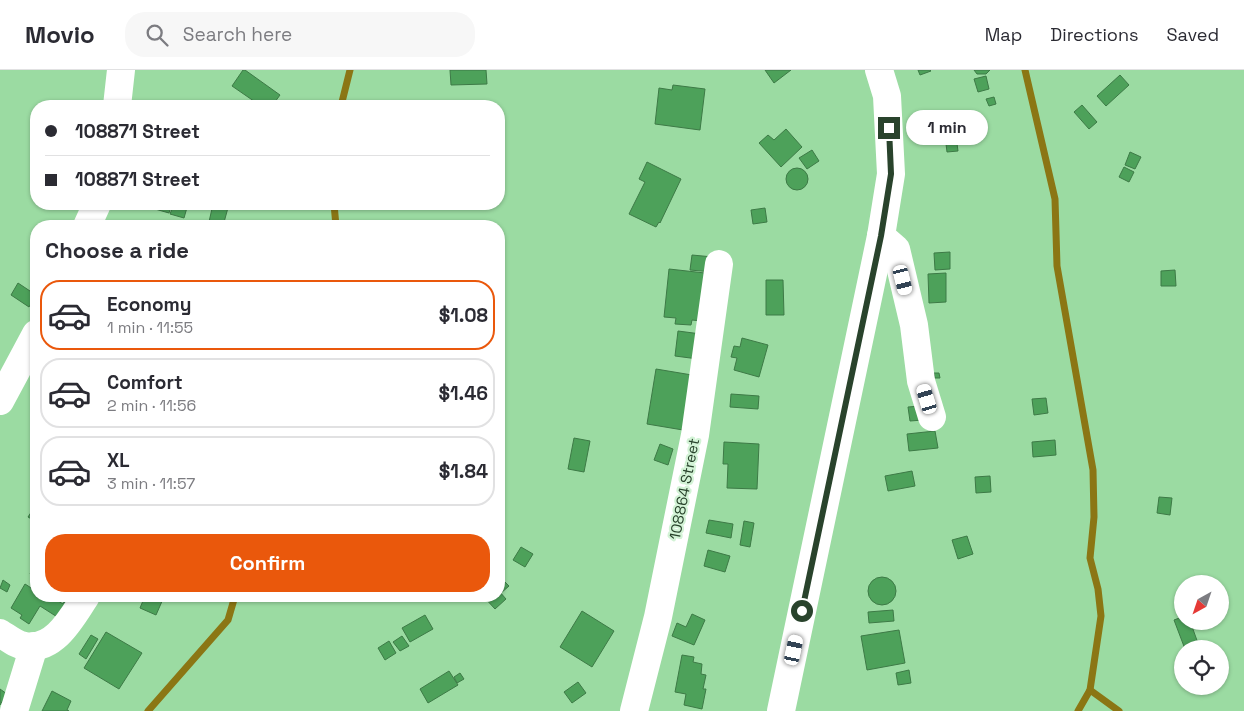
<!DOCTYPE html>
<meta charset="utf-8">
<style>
:root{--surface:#fff;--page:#f7f7f7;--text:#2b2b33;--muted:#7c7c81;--line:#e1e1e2;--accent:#ea580c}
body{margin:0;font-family:"Space Grotesk",sans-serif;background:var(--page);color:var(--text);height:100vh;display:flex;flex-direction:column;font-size:19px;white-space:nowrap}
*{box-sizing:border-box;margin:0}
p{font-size:16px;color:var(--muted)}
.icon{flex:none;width:28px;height:28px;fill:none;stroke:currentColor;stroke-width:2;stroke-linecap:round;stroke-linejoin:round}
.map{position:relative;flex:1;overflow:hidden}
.side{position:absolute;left:30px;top:150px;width:475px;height:382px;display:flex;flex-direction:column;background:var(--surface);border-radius:20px;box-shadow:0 1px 4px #0004}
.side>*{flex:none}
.guide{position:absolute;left:30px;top:30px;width:475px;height:110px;border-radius:20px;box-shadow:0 1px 4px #0004;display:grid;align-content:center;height:110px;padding:0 15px;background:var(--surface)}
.needle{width:32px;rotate:220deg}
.buttons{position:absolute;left:1174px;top:505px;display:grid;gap:10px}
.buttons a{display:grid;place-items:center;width:55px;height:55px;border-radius:50%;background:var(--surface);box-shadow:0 1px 4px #0004;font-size:25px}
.end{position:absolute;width:22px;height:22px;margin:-11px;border:6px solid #29432c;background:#fff;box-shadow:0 0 0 2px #fff}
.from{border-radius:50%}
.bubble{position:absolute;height:35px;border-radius:18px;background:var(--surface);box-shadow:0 1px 4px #0004;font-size:16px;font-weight:600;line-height:35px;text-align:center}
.car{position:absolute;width:15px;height:30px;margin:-15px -8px;border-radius:6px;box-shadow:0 0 4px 1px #0007;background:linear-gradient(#fff 24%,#345 0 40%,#fff 0 76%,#345 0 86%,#fff 0)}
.guide b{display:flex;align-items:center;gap:18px;height:48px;font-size:19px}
.guide b+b{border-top:1px solid var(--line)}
.guide i{width:12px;height:12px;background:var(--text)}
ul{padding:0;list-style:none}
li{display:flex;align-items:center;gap:15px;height:70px;margin:0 10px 8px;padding:0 5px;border:2px solid var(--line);border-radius:20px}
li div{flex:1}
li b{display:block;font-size:19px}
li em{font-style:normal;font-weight:600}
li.current{border-color:var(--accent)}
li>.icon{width:45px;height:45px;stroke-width:1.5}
h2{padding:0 15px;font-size:22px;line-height:60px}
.cta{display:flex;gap:10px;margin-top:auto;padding:10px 15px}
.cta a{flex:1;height:58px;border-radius:20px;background:var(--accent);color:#fff;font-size:20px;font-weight:600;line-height:58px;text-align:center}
header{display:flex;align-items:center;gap:30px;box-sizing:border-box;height:70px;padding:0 25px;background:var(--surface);border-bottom:1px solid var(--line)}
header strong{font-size:24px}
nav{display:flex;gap:28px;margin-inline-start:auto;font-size:18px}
.search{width:350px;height:45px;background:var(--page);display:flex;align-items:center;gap:12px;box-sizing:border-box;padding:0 18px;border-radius:20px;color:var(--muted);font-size:19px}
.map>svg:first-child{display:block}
</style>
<header>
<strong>Movio</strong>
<div class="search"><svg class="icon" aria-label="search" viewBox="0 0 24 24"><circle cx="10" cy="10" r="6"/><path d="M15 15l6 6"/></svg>Search here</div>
<nav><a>Map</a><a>Directions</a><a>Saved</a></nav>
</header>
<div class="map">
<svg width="1244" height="641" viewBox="0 0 1244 641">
<rect width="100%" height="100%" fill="#9bdba2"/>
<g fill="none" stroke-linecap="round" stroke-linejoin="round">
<!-- stream -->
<g stroke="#8b7614" stroke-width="7">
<path d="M1025 0 1055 129 1057 196 1093 400 1094 447 1090 488 1098 519 1101 546 1090 620 1078 641"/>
<path d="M341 36 350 0"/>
<path d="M334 134 336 156"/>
<path d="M1090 620 1119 641"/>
<path d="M148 641 228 550 235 526"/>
</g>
</g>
<!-- building -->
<g fill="#4da15a" stroke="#3d7a46">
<path d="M243 0H245L280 25 272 36H261L232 16Z"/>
<path d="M450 0H486L487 14 451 15Z"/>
<path d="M765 0H791L774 13Z"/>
<path d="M918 0H930L931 1 920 5Z"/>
<path d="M974 0H990L986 4H977Z"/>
<path d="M1120 5 1129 15 1106 36 1097 26Z"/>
<path d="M986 6 989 19 978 22 974 9Z"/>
<path d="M673 15 705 19 700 60 655 54 659 18 672 20Z"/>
<path d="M994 27 996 34 989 36 986 29Z"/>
<path d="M1082 35 1097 52 1089 59 1074 42Z"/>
<path d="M786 59 802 77 781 97 759 73 768 65 774 70Z"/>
<path d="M945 66H956L958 81 947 82Z"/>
<path d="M812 80 819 91 807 99 799 88Z"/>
<path d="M1130 82 1141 87 1135 99 1125 95Z"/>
<path d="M647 92 681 109 660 153 659 152 656 157 629 144 645 112 639 109Z"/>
<path d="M1124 97 1134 102 1129 112 1119 107Z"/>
<circle cx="797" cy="109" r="11"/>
<path d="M157 134H172L169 143 155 139Z"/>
<path d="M174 134H188L184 148 170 144Z"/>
<path d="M213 134H229L223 156 209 152Z"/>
<path d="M765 138 767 152 753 154 751 140Z"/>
<path d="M950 182V199L935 200 934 183Z"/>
<path d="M692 185 713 187 712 202 690 200Z"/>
<path d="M669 199 705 203 701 251 692 250 691 255 675 254 676 248 664 247Z"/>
<path d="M1175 200 1176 216H1161V201Z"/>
<path d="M946 203V232L929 233 928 204Z"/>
<path d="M766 210H783L784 245H766Z"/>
<path d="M18 213 36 225 29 237 11 225Z"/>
<path d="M678 261 701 264 698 289 675 286Z"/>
<path d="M742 268 768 275 759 307 734 300 737 288 731 287 734 276 740 277Z"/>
<path d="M656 299 692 305 683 360 647 354Z"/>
<path d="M934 303H939L940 308H935Z"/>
<path d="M731 324 759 326 758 339 730 337Z"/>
<path d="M1046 328 1048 343 1034 345 1032 329Z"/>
<path d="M921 336 923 350 910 351 908 337Z"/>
<path d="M935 361 938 378 909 381 907 364Z"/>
<path d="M574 368 590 371 584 402 568 399Z"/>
<path d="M1055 370 1056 385 1033 387 1032 372Z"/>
<path d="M724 372 759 374 757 419 727 418 728 394H723Z"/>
<path d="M660 374 673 379 668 395 654 390Z"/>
<path d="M912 401 915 416 888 421 885 406Z"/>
<path d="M990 406 991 422 976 423 975 407Z"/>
<path d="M1159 427 1172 428 1170 445 1157 443Z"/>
<path d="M32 441 36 444 35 451 28 447Z"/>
<path d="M709 450 733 454 731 468 706 463Z"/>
<path d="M744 451 754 453 750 477 740 475Z"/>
<path d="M967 466 973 484 958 489 952 470Z"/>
<path d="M521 477 533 484 525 497 513 490Z"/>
<path d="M708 480 730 486 725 502 704 496Z"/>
<path d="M36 493V508L30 504Z"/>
<circle cx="882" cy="521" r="14"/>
<path d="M501 508 509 516 501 523 499 521V510Z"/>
<path d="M3 510 10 515 7 522 0 518Z"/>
<path d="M25 514 36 521V526H46L48 528 50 526 63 534 64 532 70 535 62 550 40 536 29 554 20 548 22 545 11 538Z"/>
<path d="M499 521 506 529 495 539 483 526H499Z"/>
<path d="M145 526H156L163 529 156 545 140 538Z"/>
<path d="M893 540 894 551 869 553 868 542Z"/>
<path d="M582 541 614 561 592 597 560 577Z"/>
<path d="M692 544 705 550 694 575 672 566 677 553 686 557Z"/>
<path d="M425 545 433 559 410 572 402 558Z"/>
<path d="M1182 547V551H1190L1199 576 1192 579H1185L1174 550Z"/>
<path d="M899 560 905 593 867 600 861 566Z"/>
<path d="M106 562 142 583 119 619 84 598Z"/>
<path d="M91 565 98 569 86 589 79 584Z"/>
<path d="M402 566 409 576 400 581 393 572Z"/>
<path d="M389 571 396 583 385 590 378 578Z"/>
<path d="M682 585 694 587 693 592 702 594 701 604 706 605 703 619H706L702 639 684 635 686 624 675 622Z"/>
<path d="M909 600 911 613 898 615 896 603Z"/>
<path d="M449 601 458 615 428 633 420 619Z"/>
<path d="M460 603 464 609 457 613 454 607Z"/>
<path d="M578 612 586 623 572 633 564 622Z"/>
<path d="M0 619 7 624 0 635Z"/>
<path d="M52 621 71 631 67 640 69 641H42Z"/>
</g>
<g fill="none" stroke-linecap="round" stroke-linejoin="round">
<!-- minor -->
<g stroke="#fff" stroke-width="28">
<path d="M117 36 121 0"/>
<path d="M87 156 97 134"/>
<path d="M881 166 896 179 914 255 921 311 932 347"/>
<path d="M0 331 36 264"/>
<path d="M0 563C8 568 16 575 25 576 55 581 72 547 86 526"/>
<path d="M14 641 34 576"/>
<path d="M634 641 658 547 695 365 719 194"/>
</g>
<!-- tertiary -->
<path stroke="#fff" stroke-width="28" d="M781 641 881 166 891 104 887 26 879 0"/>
</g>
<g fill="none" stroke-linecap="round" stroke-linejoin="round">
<!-- route -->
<path stroke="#29432c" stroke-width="6" d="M802 541 881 166 891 104 889 58"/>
</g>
<g text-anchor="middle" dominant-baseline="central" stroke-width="4.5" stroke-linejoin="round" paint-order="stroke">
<!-- street labels -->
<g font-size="15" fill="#29432c" stroke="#d3f3d6">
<text transform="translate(684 419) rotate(-79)">108864 Street</text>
</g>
</g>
</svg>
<div class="buttons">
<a><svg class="needle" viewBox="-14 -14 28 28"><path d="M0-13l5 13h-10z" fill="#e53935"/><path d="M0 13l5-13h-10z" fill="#7c7c81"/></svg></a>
<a><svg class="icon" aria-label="locate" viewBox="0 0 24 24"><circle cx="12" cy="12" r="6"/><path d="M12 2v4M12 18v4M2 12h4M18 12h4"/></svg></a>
</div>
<i class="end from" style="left:802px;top:541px"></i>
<i class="end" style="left:889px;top:58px"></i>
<div class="bubble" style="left:906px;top:40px;width:82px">1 min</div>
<i class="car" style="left:903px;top:210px;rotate:166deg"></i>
<i class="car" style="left:927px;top:329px;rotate:343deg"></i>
<i class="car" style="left:794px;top:580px;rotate:12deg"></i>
<div class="guide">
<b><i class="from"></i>108871 Street</b>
<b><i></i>108871 Street</b>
</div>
<section class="side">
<h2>Choose a ride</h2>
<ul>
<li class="current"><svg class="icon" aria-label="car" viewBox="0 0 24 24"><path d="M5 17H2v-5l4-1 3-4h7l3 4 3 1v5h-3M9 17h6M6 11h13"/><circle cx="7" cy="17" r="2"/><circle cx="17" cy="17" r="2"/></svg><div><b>Economy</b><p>1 min · 11:55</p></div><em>$1.08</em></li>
<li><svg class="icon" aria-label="car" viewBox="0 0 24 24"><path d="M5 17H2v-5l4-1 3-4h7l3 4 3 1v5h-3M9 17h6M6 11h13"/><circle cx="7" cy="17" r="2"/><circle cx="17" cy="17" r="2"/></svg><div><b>Comfort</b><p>2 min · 11:56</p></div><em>$1.46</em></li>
<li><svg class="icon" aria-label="car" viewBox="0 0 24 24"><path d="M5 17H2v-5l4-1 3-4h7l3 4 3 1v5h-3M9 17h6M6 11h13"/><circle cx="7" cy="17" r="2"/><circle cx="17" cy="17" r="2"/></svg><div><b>XL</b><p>3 min · 11:57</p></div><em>$1.84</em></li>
</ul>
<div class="cta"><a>Confirm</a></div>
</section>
</div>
